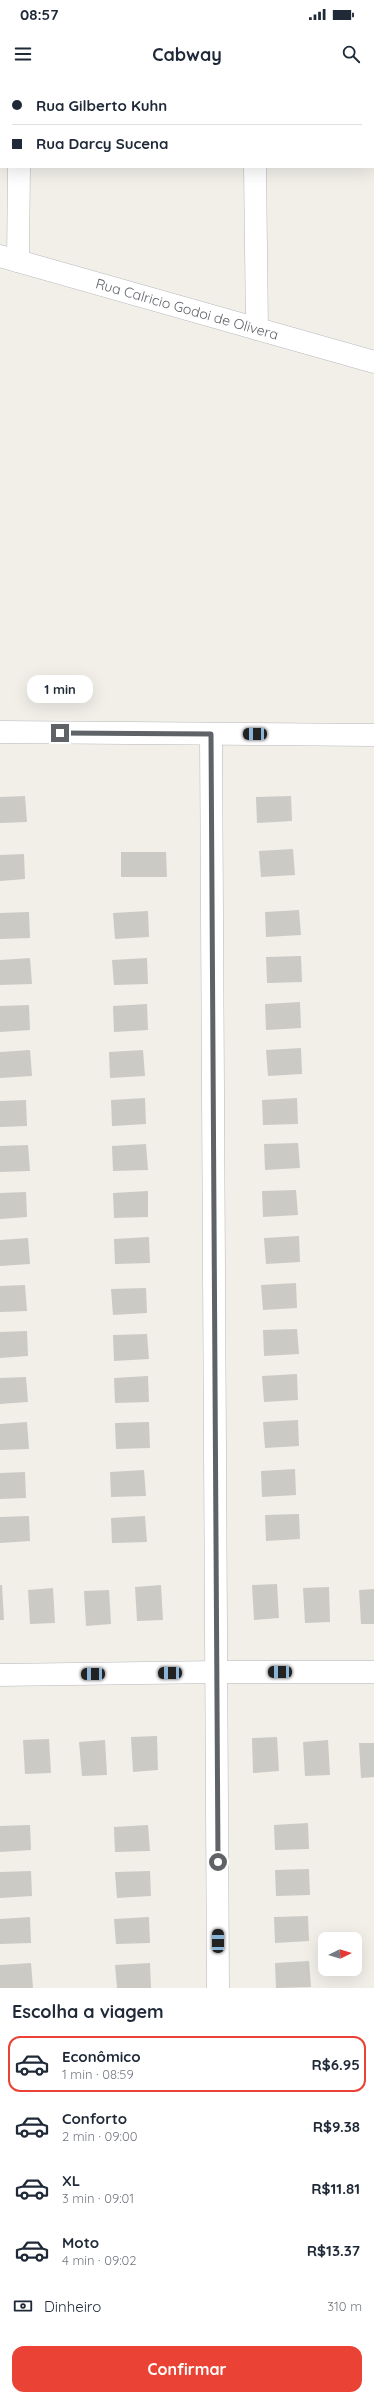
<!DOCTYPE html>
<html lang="pt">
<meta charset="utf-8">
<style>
:root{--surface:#fff;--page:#f6f6f7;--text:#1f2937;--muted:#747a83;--line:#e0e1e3;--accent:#ea4335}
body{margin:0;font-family:Quicksand,sans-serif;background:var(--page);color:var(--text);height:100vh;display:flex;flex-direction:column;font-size:15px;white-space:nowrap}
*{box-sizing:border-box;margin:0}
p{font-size:13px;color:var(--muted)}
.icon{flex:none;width:22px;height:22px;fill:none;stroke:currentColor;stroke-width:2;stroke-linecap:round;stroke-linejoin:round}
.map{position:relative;height:1908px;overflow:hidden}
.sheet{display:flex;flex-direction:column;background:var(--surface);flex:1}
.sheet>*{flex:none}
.guide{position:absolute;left:0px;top:0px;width:374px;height:88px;box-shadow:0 4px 16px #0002;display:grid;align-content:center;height:88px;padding:0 12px;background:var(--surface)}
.needle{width:26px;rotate:85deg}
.tools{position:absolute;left:318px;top:1852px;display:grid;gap:8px}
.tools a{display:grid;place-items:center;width:44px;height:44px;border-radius:8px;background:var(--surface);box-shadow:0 4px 16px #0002;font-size:20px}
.end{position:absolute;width:18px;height:18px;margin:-9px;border:5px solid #5f6368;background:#fff;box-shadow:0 0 0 2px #fff}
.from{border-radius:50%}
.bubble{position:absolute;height:28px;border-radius:12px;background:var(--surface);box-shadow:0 4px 16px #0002;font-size:13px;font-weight:700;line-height:28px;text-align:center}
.car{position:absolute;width:12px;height:24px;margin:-12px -6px;border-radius:5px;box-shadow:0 0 3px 1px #0007;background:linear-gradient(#222 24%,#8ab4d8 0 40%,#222 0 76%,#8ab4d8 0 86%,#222 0)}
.guide b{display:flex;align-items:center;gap:14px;height:38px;font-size:15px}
.guide b+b{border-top:1px solid var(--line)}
.guide i{width:10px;height:10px;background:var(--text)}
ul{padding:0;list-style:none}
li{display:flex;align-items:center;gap:12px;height:56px;margin:0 8px 6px;padding:0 4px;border:2px solid transparent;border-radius:12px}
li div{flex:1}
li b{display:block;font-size:15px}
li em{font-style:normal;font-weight:700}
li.selected{border-color:var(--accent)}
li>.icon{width:36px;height:36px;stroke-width:1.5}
h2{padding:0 12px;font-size:18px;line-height:48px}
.pay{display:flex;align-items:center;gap:10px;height:44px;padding:0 12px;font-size:15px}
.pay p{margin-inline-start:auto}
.button{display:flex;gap:8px;margin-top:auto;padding:8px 12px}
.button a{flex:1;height:46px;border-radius:12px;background:var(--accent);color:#fff;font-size:16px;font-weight:700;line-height:46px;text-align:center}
.status{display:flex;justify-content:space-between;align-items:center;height:28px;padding:0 20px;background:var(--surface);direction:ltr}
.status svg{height:11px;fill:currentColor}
header{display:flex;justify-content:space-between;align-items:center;height:52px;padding:0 12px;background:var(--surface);font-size:18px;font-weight:700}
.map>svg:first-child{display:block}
</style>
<div class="status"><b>08:57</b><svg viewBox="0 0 49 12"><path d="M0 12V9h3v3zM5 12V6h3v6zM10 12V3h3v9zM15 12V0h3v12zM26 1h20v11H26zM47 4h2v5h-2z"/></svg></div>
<header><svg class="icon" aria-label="menu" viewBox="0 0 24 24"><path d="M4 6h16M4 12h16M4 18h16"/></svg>Cabway<svg class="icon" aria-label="search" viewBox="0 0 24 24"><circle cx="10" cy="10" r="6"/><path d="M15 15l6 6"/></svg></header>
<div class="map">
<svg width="374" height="1908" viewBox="0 0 374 1908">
<rect width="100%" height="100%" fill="#f1efe8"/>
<!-- building -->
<g fill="#cccac5">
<path d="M25 716 27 742 0 743V717Z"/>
<path d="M291 716 292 741 257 743 256 717Z"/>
<path d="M293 769 295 795 261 797 259 771Z"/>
<path d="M121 772H166L167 797H121Z"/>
<path d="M24 774 25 799 0 801V775Z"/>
<path d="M299 830 301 855 266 857 265 832Z"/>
<path d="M148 831 149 857 115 859 113 833Z"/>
<path d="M29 832 30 858 0 859V833Z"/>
<path d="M301 876 302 902 267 903 266 877Z"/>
<path d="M30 878 32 904 0 905V880Z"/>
<path d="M147 878 148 904 114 905 112 880Z"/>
<path d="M300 922 301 948 266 950 265 924Z"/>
<path d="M147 924 148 950 114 952 113 926Z"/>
<path d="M29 925 30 950 0 952V926Z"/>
<path d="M301 968 302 994 268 996 266 970Z"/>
<path d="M30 970 32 996 0 998V972Z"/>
<path d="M143 970 145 996 110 998 109 972Z"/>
<path d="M145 1018 146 1044 112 1046 111 1020Z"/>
<path d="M297 1018 298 1044 263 1045 262 1020Z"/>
<path d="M26 1020 27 1046 0 1047V1021Z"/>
<path d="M298 1063 300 1088 265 1090 264 1064Z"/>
<path d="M146 1064 148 1090 113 1091 112 1066Z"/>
<path d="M28 1065 30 1091 0 1092V1066Z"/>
<path d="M296 1110 298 1135 263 1137 262 1111Z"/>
<path d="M148 1111V1137L114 1138 113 1113Z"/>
<path d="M26 1112 27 1137 0 1139V1113Z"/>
<path d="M299 1156 300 1182 266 1184 264 1158Z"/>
<path d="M149 1157 150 1183 115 1184 114 1159Z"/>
<path d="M28 1158 30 1184 0 1186V1160Z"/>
<path d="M296 1203 297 1228 263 1230 261 1205Z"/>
<path d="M25 1205 27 1231 0 1232V1206Z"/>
<path d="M146 1208 147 1233 113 1235 111 1209Z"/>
<path d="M297 1249 299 1274 264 1276 263 1250Z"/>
<path d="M27 1251 28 1276 0 1278V1252Z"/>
<path d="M147 1254 149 1279 114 1281 113 1255Z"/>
<path d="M297 1294 298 1320 264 1322 262 1296Z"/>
<path d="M148 1296 149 1322 115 1323 114 1298Z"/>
<path d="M26 1297 28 1322 0 1324V1298Z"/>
<path d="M298 1340 299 1366 265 1368 263 1342Z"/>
<path d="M27 1342 29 1369 0 1370V1344Z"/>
<path d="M149 1342 150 1368 116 1369 115 1343Z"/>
<path d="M295 1389 296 1415 262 1417 261 1391Z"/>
<path d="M144 1390 146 1416 111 1417 110 1392Z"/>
<path d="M25 1392 26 1418 0 1419V1393Z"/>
<path d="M299 1434 300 1459 266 1461 265 1435Z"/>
<path d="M29 1436 30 1461 0 1463V1437Z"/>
<path d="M145 1436 147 1462 112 1463 111 1438Z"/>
<path d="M277 1504 279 1538 254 1540 252 1505Z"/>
<path d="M0 1505H2L4 1540H0Z"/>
<path d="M161 1505 163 1540 137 1541 135 1507Z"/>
<path d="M329 1507 330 1542 305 1543 303 1508Z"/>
<path d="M53 1508 55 1543 30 1544 28 1510Z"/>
<path d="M374 1509V1544H361L359 1510Z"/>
<path d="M109 1510 111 1544 86 1546 84 1511Z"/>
<path d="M157 1656 158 1690 133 1692 131 1657Z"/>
<path d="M277 1657 279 1691 253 1693 252 1658Z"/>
<path d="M49 1659 51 1693 25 1694 23 1660Z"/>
<path d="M105 1660 107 1695 82 1696 79 1662Z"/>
<path d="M328 1660 330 1695 305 1696 303 1662Z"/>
<path d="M359 1663H374V1697L361 1698Z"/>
<path d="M308 1743 309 1769 275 1770 274 1745Z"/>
<path d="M30 1745 31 1770 0 1772V1746Z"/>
<path d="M148 1745 150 1771 115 1772 114 1747Z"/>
<path d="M309 1789 310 1815 276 1816 275 1790Z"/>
<path d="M31 1791 32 1816 0 1818V1792Z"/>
<path d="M150 1791 151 1816 117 1818 115 1792Z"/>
<path d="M308 1836 309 1861 275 1863 274 1837Z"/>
<path d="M30 1837 31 1863 0 1864V1839Z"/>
<path d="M149 1837 150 1863 116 1864 114 1839Z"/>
<path d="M309 1881 311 1907 276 1908 275 1883Z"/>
<path d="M31 1883 33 1908H0V1885Z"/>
<path d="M150 1883 151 1908H117L115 1885Z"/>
</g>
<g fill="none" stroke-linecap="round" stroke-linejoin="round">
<!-- street casing -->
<g stroke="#b5b8bc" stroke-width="23">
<g id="street">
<path d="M254 0V1"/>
<path d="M19 1V0"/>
<path d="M255 87 257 249"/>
<path d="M0 176 374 282"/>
<path d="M18 181 19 87"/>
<path d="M0 652 374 655"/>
<path d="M211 654 218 1908"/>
<path d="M0 1595 217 1592H374"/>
</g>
</g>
<!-- street -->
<use href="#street" stroke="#fff" stroke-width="22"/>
</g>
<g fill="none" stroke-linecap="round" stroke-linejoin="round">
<!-- route -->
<path stroke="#5f6368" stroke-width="5" d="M60 653 211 654 218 1782"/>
</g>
<g text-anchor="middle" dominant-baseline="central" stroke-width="3" stroke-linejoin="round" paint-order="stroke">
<!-- street labels -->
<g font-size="14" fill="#5f6368" stroke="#fff">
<text transform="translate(187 229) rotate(16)">Rua Calricio Godoi de Olivera</text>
</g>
</g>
</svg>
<div class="tools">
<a><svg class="needle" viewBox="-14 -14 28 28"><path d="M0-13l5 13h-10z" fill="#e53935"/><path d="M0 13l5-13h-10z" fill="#747a83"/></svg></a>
</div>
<i class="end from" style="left:218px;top:1782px"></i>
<i class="end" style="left:60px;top:653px"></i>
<div class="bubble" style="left:27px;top:595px;width:66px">1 min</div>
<i class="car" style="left:255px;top:654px;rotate:270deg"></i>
<i class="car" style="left:280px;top:1592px;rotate:270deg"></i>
<i class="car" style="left:170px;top:1593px;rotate:269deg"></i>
<i class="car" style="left:93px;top:1594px;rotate:269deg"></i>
<i class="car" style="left:218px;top:1861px;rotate:0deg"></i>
<div class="guide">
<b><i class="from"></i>Rua Gilberto Kuhn</b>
<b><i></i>Rua Darcy Sucena</b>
</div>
</div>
<section class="sheet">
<h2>Escolha a viagem</h2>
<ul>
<li class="selected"><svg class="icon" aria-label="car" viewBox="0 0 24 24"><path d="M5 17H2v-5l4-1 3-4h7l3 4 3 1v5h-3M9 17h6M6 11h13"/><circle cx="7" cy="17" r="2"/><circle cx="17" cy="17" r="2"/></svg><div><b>Econômico</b><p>1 min · 08:59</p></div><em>R$6.95</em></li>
<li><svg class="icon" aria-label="car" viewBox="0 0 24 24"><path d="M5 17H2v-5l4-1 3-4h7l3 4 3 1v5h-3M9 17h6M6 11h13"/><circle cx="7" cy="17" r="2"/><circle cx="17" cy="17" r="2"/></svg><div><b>Conforto</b><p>2 min · 09:00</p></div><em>R$9.38</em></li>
<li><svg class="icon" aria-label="car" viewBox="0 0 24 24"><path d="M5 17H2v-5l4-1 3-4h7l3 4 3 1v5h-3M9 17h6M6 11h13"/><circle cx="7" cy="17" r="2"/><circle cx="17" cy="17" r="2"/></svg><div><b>XL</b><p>3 min · 09:01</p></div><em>R$11.81</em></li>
<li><svg class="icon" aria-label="car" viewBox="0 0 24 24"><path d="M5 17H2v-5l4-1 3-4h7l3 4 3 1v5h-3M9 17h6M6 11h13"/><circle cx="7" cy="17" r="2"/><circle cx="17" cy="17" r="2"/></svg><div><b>Moto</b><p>4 min · 09:02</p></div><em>R$13.37</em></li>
</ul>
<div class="pay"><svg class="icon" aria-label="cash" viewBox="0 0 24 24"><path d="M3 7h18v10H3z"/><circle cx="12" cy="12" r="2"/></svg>Dinheiro<p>310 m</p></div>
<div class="button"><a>Confirmar</a></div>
</section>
